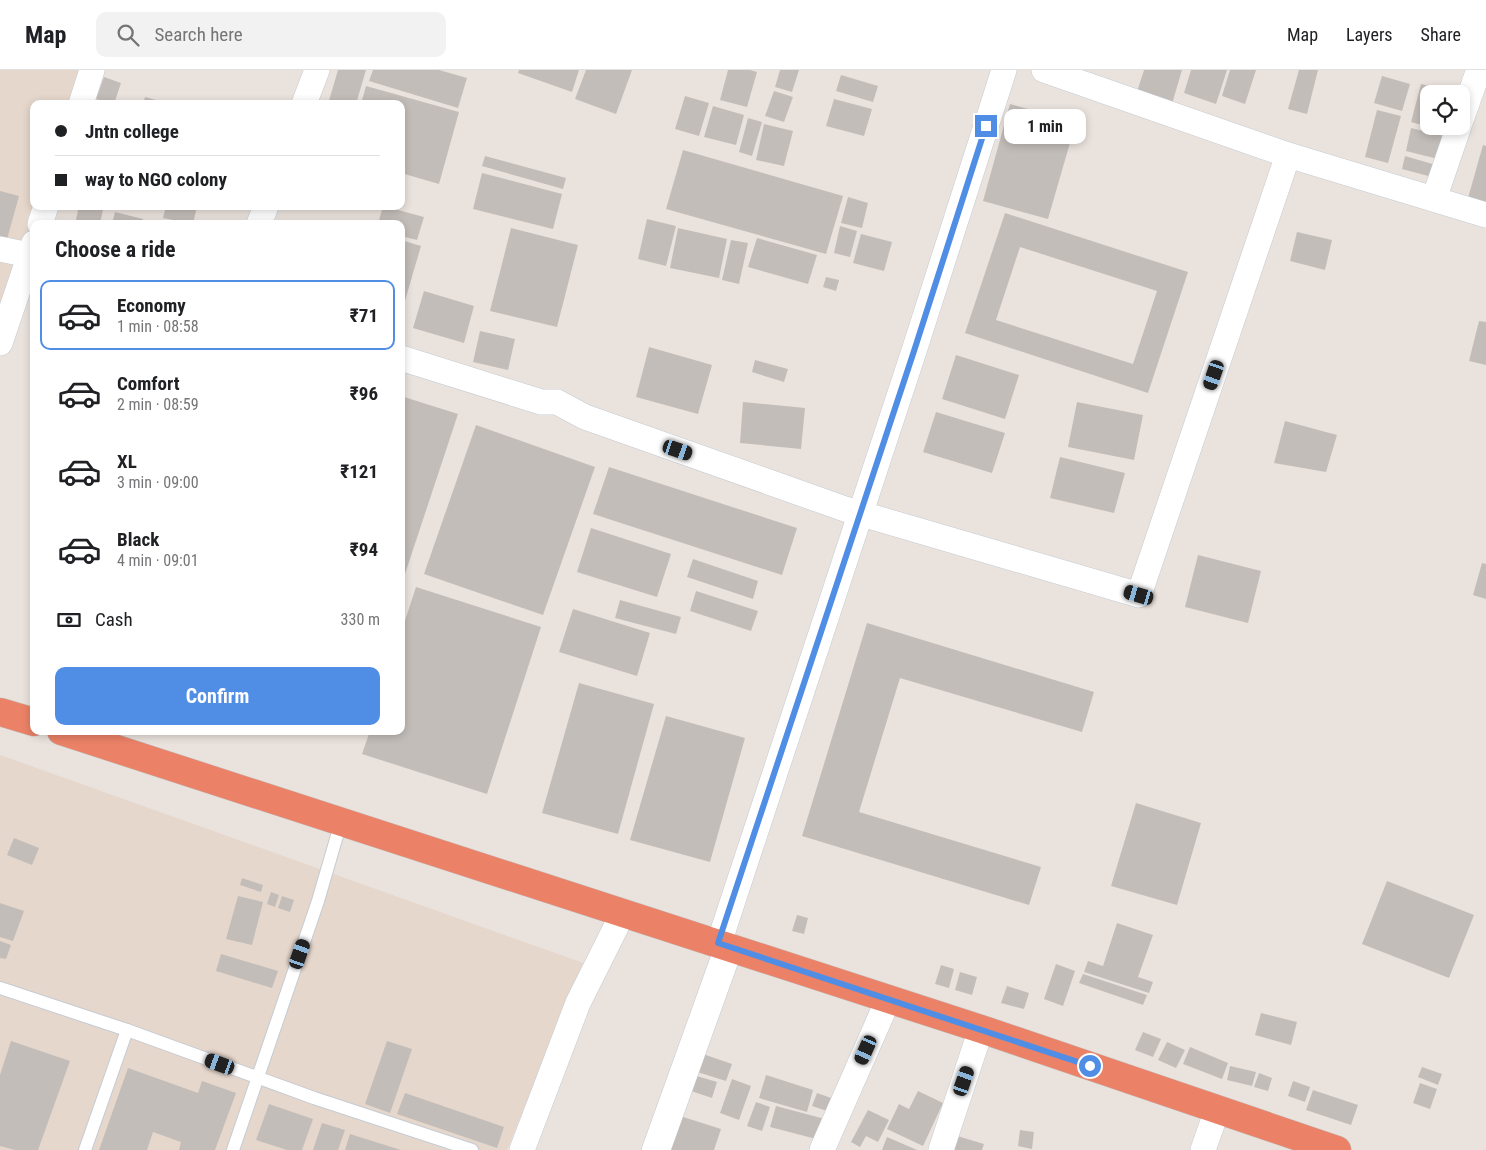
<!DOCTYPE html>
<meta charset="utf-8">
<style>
:root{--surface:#fff;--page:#f2f2f2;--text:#202124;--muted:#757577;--line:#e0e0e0;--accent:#508ee5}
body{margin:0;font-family:"Roboto Condensed",sans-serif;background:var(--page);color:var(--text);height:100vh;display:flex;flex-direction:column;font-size:19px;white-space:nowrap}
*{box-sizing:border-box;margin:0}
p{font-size:16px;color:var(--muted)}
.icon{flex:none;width:28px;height:28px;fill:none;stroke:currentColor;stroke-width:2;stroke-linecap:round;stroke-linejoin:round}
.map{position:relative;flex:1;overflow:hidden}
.side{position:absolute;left:30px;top:150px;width:375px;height:515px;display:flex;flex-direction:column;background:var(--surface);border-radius:10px;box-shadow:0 2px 8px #0003}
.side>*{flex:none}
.banner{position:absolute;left:30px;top:30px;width:375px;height:110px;border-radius:10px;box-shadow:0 2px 8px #0003;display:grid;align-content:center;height:110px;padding:0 25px;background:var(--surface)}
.tools{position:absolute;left:1420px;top:15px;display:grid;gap:10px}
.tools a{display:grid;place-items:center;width:50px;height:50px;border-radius:10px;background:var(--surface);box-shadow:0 2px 8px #0003;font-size:25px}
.end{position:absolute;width:22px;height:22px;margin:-11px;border:6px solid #508ee5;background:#fff;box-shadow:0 0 0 2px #fff}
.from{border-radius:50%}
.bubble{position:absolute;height:35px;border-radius:10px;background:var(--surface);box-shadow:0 2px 8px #0003;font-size:16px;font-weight:700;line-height:35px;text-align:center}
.car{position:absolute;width:15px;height:30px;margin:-15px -8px;border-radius:6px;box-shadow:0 0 4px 1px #0007;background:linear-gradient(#222 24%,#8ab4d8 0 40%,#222 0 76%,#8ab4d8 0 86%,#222 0)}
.banner b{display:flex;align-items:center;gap:18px;height:48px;font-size:19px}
.banner b+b{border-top:1px solid var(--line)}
.banner i{width:12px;height:12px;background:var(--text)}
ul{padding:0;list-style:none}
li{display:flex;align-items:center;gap:15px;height:70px;margin:0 10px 8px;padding:0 15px;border:2px solid transparent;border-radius:10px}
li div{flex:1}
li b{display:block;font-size:19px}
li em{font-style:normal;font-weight:700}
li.selected{border-color:var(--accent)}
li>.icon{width:45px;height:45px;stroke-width:1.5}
h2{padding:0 25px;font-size:22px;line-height:60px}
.pay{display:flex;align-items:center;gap:12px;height:55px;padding:0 25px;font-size:19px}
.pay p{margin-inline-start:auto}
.cta{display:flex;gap:10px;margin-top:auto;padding:10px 25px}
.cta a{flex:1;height:58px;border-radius:10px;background:var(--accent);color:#fff;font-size:20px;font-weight:700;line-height:58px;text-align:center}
header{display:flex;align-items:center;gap:30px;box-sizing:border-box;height:70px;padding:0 25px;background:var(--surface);border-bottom:1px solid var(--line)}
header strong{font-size:24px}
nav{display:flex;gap:28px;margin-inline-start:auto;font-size:18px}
.search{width:350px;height:45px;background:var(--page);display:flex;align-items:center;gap:12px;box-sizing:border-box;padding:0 18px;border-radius:10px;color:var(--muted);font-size:19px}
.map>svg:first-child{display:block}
</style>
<header>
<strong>Map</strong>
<div class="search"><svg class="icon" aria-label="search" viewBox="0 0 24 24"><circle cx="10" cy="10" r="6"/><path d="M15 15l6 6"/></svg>Search here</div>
<nav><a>Map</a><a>Layers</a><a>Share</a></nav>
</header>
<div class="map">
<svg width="1486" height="1080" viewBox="0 0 1486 1080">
<rect width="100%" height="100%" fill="#eae2dd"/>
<!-- education -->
<g fill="#e6d7cc">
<path d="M0 0H92L80 34H34V136H44L0 262Z"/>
<path d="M0 685 583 893 507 1080H0Z"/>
</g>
<!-- building -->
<g fill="#c3bdb9" fill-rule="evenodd">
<path d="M338 0H366L356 34H328Z"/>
<path d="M373 0H439L467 8 458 38 369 11Z"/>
<path d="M519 0H579L572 22 518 3Z"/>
<path d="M586 0H632L616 44 575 29Z"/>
<path d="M728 0H750L757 2 747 37 720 30Z"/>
<path d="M780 0H799L792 22 775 17Z"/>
<path d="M1144 0H1182L1172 34 1137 22Z"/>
<path d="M1191 0H1227L1216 34 1184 23Z"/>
<path d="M1230 0H1256L1245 34 1222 26Z"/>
<path d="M1299 0H1318L1307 44 1288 39Z"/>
<path d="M841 5 878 16 873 32 836 21Z"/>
<path d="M1382 6 1410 14 1402 41 1374 33Z"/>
<path d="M104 7 121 13 114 34 96 29Z"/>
<path d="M1421 14 1452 21V24H1429V57L1411 52Z"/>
<path d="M366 16 459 42 439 114 401 103V34H361Z"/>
<path d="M774 21 793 27 784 52 765 46Z"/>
<path d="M685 26 709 33 699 66 675 59Z"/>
<path d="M145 27 167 33V34H143Z"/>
<path d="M834 29 872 39 864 66 826 56Z"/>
<path d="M1010 34 1076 52 1048 149 983 131Z"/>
<path d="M713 36 744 45 736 75 704 67Z"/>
<path d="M1377 40 1401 46 1388 93 1365 87Z"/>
<path d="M748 48 762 52 752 86 739 82Z"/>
<path d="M764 54 793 61 784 96 756 90Z"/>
<path d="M1411 58 1444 66 1438 89 1406 81Z"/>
<path d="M1483 75 1486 76V133L1468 128Z"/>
<path d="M683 80 843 126 826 184 666 139Z"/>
<path d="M485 86 566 108 563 119 482 96Z"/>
<path d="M1405 86 1436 95 1432 107 1402 99Z"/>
<path d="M482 103 562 124 553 159 473 139Z"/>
<path d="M0 121 19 126 6 173 0 171Z"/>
<path d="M848 127 868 133 862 158 841 153Z"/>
<path d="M79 136H89L103 139 100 154H75Z"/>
<path d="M166 136H197L193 154 163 148Z"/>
<path d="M383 136 424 147 417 170 401 166V154H378Z"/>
<path d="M115 142 143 149 141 154H112Z"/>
<path d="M1005 143 1188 202 1148 323 965 263ZM1020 177 1157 221 1133 294 996 250Z"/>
<path d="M647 149 676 156 666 196 638 189Z"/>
<path d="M840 156 857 161 850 187 834 183Z"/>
<path d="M511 158 578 175 557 257 490 241Z"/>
<path d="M678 158 727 169 719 208 670 198Z"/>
<path d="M1297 162 1332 170 1325 200 1290 191Z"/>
<path d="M861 164 892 172 884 201 853 193Z"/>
<path d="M757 168 817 185 808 214 748 197Z"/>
<path d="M401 170 421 176 402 241H401Z"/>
<path d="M731 170 748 173 739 214 722 210Z"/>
<path d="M826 207 839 210 836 221 823 217Z"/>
<path d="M424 221 474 236 464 273 413 258Z"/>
<path d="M1479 251 1486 252V295L1469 291Z"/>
<path d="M480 261 515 269 508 300 473 292Z"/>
<path d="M649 277 712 295 698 344 636 327Z"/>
<path d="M956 285 1019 305 1005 349 942 329Z"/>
<path d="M755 290 788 299 784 312 752 302Z"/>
<path d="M401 326 458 344 402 513H401Z"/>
<path d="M743 332 805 338 801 379 740 373Z"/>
<path d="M1077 332 1143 345 1134 390 1068 377Z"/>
<path d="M936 342 1005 363 992 403 923 382Z"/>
<path d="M1285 351 1337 365 1326 402 1274 393Z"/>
<path d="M476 355 595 397 543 545 424 504Z"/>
<path d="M1060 387 1125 403 1114 443 1050 428Z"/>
<path d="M609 397 797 458 782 505 593 444Z"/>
<path d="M591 458 671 484 657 527 577 502Z"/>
<path d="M1198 485 1261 501 1248 553 1185 537Z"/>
<path d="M693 489 758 511 753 529 687 507Z"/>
<path d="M1482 493 1486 494V529L1473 525Z"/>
<path d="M416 517 541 557 487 724 362 684 370 661H401V563Z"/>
<path d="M696 521 758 541 751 561 690 541Z"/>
<path d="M620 530 681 547 676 564 615 548Z"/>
<path d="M573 539 650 563 637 606 559 582Z"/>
<path d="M867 553 1094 622 1082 662 900 608 859 742 1041 797 1029 835 802 766Z"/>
<path d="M579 613 654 634 618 764 542 743Z"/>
<path d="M666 646 745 668 710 792 630 770Z"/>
<path d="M1136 733 1201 753 1177 835 1111 816Z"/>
<path d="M14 768 39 778 32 795 7 785Z"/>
<path d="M242 808 263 815 261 822 240 815Z"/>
<path d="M1387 811 1474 845 1449 908 1362 874Z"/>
<path d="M271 822 279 825 275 837 267 834Z"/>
<path d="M238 826 263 832 252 875 226 869Z"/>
<path d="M282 826 294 830 290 842 278 838Z"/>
<path d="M0 833 24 841 13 871 0 867Z"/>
<path d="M797 845 808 848 804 864 792 861Z"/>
<path d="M1117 853 1153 865 1138 907 1153 912 1149 923 1084 902 1088 891 1103 896Z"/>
<path d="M0 871 11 875 6 889 0 888Z"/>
<path d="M221 884 278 901 272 918 216 901Z"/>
<path d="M1056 894 1075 901 1063 936 1044 929Z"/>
<path d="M941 895 954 899 949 918 935 914Z"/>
<path d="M960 902 977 907 972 925 955 920Z"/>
<path d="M1083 904 1147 925 1143 935 1079 913Z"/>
<path d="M1007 916 1029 923 1024 939 1001 933Z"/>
<path d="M1261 943 1297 952 1291 975 1255 965Z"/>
<path d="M1143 962 1161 969 1153 987 1135 980Z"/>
<path d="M11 971 70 991 38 1080H15L0 1076V1005Z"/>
<path d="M387 971 412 979 390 1043 365 1034Z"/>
<path d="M1167 972 1185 980 1176 998 1158 990Z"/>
<path d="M1190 977 1228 993 1222 1009 1183 994Z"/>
<path d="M700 983 732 994 726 1011 694 1001Z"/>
<path d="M1230 996 1256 1002 1252 1016 1227 1010Z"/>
<path d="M1422 997 1442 1004 1438 1015 1418 1007Z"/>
<path d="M128 998 198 1023 202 1011 236 1023 215 1080H179L181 1072 153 1062 147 1080H99Z"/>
<path d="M1259 1003 1272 1008 1268 1021 1254 1017Z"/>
<path d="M690 1004 717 1012 712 1028 685 1019Z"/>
<path d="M766 1005 813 1020 807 1042 759 1028Z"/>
<path d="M732 1009 751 1016 739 1050 720 1043Z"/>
<path d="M1293 1011 1310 1017 1305 1032 1288 1026Z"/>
<path d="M1420 1013 1437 1019 1430 1039 1413 1033Z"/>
<path d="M1313 1020 1358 1035 1351 1055 1306 1040Z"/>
<path d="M918 1021 943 1033 923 1076 887 1059 899 1034 909 1039Z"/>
<path d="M405 1023 504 1057 497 1078 397 1044Z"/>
<path d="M817 1023 834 1029 830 1042 812 1036Z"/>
<path d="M756 1032 770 1037 762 1061 747 1056Z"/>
<path d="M269 1034 313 1049 302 1080H287L256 1070Z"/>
<path d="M776 1036 825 1049 820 1070 770 1057Z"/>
<path d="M868 1040 889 1050 878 1072 866 1066 860 1077 851 1072Z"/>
<path d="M677 1045 721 1059 714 1080H666Z"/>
<path d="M322 1053 345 1060 338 1080H313Z"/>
<path d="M1020 1060 1034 1062 1032 1079 1018 1076Z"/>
<path d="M350 1064 401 1080H345Z"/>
<path d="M954 1065 984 1074 982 1080H949Z"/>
<path d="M887 1067 917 1080H882Z"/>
</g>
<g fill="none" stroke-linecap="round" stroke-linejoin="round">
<!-- lane casing -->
<g stroke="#c5cbd2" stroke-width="14">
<g id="lane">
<path d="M0 918 127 960 314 1028 472 1080"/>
<path d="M85 1080 127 960"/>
<path d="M233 1080 318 831 341 752"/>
</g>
</g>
<!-- street casing -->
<g stroke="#c5cbd2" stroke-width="26">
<g id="street">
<path d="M1044 0 1288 85 1486 145"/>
<path d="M81 34 92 0"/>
<path d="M304 34 317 0"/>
<path d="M1461 50 1477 5 1480 0"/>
<path d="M1434 129 1459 56"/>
<path d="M40 154 46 136"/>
<path d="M259 154 266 136"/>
<path d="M0 179 34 186"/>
<path d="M0 273 34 173"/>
<path d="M401 288 541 332H557L585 347 845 439 1139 525 1288 85"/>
<path d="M719 873 914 281 1004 0"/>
<path d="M522 1080 578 933 623 843"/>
<path d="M822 1080 888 930"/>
<path d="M941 1080 981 959"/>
<path d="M1203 1080 1217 1040"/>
</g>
</g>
<!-- secondary casing -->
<g stroke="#c5cbd2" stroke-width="29">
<path id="secondary" d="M656 1080 729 877"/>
</g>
<!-- highway casing -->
<g stroke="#c3c3c3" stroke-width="29">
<g id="highway">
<path d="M0 642 34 652"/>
<path d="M61 661 981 959 1337 1080"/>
</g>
</g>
<!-- lane -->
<use href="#lane" stroke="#fff" stroke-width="12"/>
<!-- street -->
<use href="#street" stroke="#fff" stroke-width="25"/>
<!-- secondary -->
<use href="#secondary" stroke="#fff" stroke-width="28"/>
<!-- highway -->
<use href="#highway" stroke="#eb8267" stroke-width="28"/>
</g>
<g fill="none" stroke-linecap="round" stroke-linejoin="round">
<!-- route -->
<path stroke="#508ee5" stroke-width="6" d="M986 56 914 281 718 873 1090 996"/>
</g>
</svg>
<div class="tools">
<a><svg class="icon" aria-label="locate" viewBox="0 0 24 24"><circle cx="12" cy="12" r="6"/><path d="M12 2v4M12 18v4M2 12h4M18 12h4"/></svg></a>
</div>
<i class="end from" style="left:1090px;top:996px"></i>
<i class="end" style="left:986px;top:56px"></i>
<div class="bubble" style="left:1004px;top:39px;width:82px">1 min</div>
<i class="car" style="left:1214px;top:305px;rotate:199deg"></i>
<i class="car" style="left:678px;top:380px;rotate:109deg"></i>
<i class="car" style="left:1139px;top:525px;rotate:286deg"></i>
<i class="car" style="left:300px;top:884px;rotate:19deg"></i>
<i class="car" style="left:866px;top:980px;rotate:204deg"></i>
<i class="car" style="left:220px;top:994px;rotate:290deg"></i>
<i class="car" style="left:964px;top:1011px;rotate:19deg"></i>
<div class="banner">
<b><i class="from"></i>Jntn college</b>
<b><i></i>way to NGO colony</b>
</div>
<section class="side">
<h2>Choose a ride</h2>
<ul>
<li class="selected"><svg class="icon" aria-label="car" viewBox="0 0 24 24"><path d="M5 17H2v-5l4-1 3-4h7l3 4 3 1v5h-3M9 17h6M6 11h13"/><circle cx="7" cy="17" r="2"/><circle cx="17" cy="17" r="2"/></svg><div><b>Economy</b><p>1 min · 08:58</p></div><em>₹71</em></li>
<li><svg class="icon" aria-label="car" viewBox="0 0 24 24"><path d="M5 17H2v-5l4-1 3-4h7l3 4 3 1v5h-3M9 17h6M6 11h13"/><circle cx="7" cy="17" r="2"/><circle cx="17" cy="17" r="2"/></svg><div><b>Comfort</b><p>2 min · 08:59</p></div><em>₹96</em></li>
<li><svg class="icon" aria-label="car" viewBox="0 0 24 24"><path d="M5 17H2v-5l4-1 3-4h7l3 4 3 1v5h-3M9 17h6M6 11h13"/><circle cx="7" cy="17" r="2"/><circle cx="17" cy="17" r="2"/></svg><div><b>XL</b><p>3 min · 09:00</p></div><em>₹121</em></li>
<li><svg class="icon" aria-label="car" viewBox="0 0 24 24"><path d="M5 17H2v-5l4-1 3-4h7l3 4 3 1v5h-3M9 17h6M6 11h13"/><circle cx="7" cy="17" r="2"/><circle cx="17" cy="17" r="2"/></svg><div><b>Black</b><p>4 min · 09:01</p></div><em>₹94</em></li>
</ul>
<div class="pay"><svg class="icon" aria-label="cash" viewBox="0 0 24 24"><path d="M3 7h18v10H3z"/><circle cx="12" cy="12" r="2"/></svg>Cash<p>330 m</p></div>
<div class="cta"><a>Confirm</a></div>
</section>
</div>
